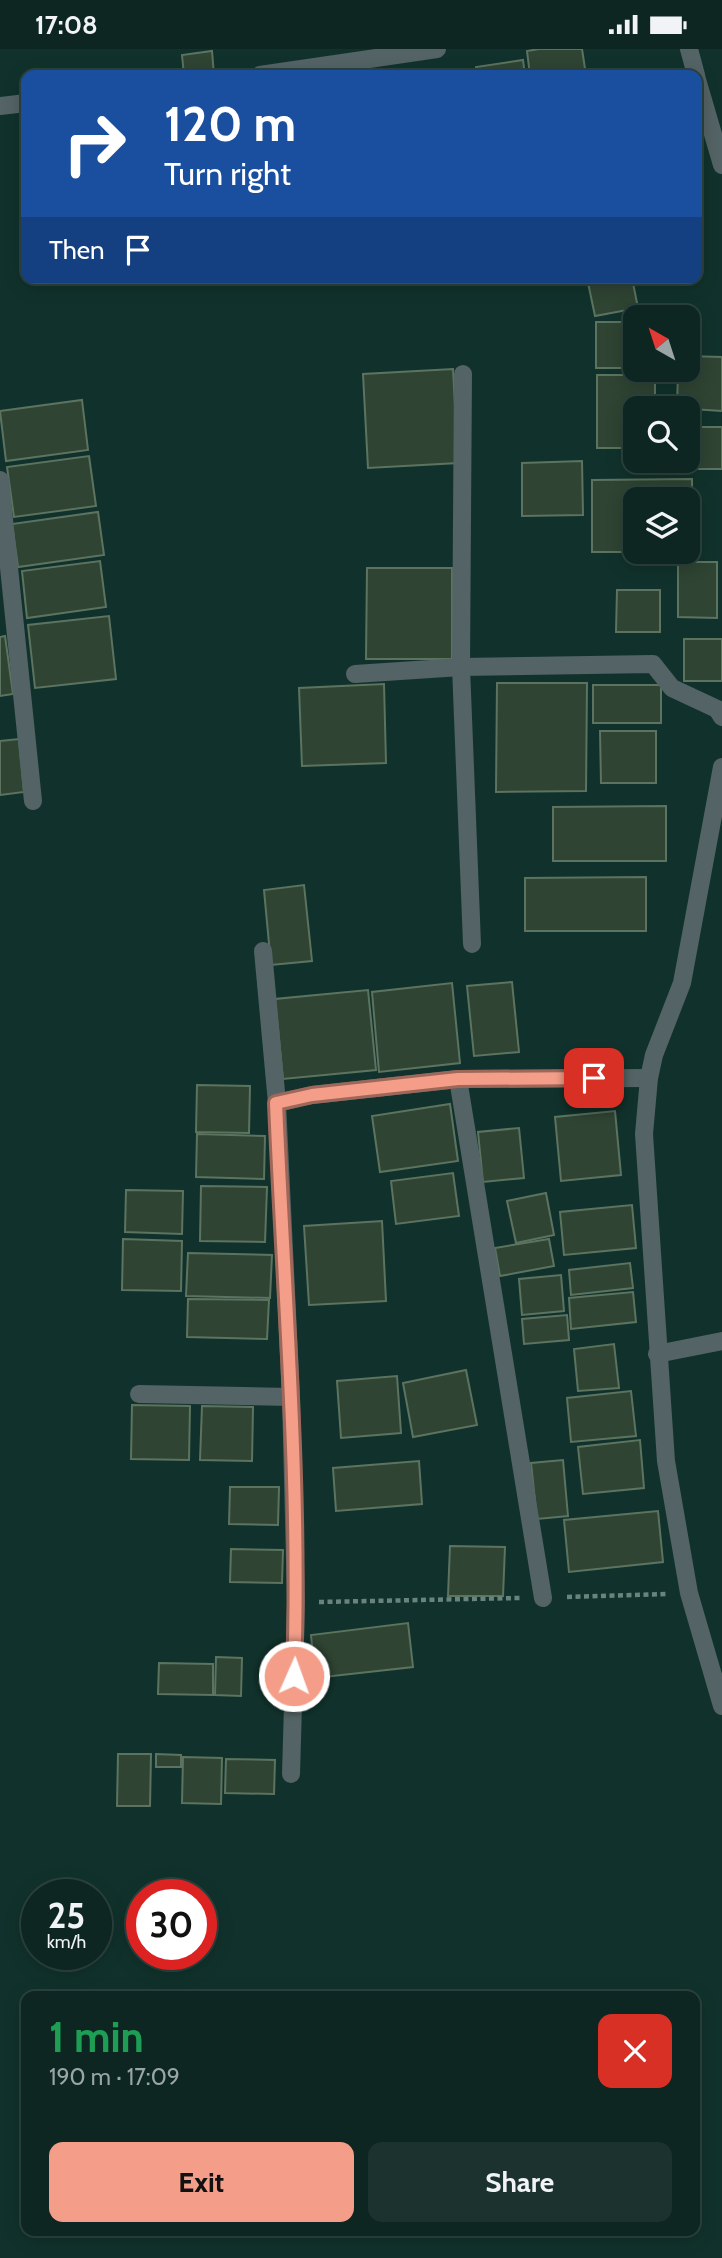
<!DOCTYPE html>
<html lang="en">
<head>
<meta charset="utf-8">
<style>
	:root { --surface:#0d2621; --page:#1b322e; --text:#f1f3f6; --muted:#9aa5a5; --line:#2d433f; --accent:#f49e89 }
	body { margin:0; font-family:Cabin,sans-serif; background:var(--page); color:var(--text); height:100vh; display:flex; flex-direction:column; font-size:26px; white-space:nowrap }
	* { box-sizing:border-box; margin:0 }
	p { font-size:23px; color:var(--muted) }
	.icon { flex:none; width:38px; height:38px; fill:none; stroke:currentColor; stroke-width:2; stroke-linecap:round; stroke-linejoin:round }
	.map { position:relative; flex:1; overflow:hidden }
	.details { position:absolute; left:21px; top:1942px; width:679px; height:245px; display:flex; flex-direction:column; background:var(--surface); border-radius:14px; box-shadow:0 4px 18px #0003,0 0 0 2px var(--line) }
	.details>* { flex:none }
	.banner { position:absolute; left:21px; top:21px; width:681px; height:214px; border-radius:14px; box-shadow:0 4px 18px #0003,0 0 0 2px var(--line); background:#1a4fa0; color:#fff; overflow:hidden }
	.needle { width:46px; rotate:321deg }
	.tools { position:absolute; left:623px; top:256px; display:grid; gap:14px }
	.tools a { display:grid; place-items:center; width:77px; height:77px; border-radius:14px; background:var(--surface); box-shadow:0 4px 18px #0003,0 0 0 2px var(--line); font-size:35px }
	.speed { position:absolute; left:21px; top:1830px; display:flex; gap:14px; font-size:35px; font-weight:700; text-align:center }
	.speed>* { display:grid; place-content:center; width:91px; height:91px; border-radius:50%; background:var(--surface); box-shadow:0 4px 18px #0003,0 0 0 2px var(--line); line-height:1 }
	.speed small { font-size:18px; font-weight:400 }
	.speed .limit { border:10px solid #d22; background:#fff; color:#111 }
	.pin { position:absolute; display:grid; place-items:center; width:60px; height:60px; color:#fff; margin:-30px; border-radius:14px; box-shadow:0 4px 10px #0006 }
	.me { position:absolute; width:77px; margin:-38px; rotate:2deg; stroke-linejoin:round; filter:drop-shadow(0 0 5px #0008) }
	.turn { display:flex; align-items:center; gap:24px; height:147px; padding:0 28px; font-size:32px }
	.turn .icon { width:91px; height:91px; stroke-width:2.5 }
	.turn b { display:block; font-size:49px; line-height:60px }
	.then { display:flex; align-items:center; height:66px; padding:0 28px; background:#0003; gap:14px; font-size:26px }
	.round { display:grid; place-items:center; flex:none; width:74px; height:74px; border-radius:14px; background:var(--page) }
	.headline { display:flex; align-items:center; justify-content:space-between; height:119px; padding:0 28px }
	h1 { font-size:42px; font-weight:700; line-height:52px; color:#1e9e55 }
	.primary-button { display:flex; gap:14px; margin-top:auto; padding:14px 28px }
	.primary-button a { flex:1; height:80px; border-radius:14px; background:var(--accent); color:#111; font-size:28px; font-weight:700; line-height:80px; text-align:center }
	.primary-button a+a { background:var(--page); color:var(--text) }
	.status { display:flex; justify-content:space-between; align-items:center; height:49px; padding:0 35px; background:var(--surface); direction:ltr }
	.status svg { height:19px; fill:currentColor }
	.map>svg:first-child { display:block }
	.building { fill:#2f4433; stroke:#5c7360; stroke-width:2; fill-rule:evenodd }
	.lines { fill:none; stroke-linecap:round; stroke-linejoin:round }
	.path { stroke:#69837d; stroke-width:4.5; stroke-dasharray:5 3.5; stroke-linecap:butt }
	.minor { stroke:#546365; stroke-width:18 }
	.tertiary { stroke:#546365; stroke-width:18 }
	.route-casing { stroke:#9f6759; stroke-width:18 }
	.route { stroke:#f49e89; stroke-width:12 }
</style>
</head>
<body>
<div class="status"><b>17:08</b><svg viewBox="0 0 49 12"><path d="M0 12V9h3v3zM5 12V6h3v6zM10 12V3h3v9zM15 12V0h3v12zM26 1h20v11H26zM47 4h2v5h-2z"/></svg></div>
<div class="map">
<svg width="722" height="2209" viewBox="0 0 722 2209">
	<rect width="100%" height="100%" fill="#11322c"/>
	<g class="building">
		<polygon points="539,0 582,0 586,26 530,26 527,2"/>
		<polygon points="212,2 214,26 184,26 182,6"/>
		<polygon points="523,11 525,26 477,26 476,18"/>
		<polygon points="587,229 632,229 638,259 595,267"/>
		<rect x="596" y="273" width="39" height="46"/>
		<polygon points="688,307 722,308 722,362 677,359 678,320 688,320"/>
		<polygon points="453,320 458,414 368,419 363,325"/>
		<polygon points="597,326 655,326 655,359 635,359 635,399 597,399"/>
		<polygon points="82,351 88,401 6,412 0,362"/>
		<polygon points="688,378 722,378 722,420 678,420 678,411 688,411"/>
		<polygon points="89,407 96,457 14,468 7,418"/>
		<polygon points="582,412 583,466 522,467 522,414"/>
		<path d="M692,430V503H592V431ZM635,450H688V502H635Z"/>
		<polygon points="98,463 104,506 18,518 12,475"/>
		<polygon points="100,512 106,558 27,569 22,522"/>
		<polygon points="678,513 717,513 717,569 678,568"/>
		<polygon points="367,519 452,519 452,610 366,610"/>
		<polygon points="617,541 660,541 660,583 616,583"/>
		<polygon points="109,567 116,630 35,639 28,576"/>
		<polygon points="5,587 13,645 0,647 0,588"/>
		<rect x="684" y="590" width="38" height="42"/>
		<polygon points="497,634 587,634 586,742 496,743"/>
		<polygon points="384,635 386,714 302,717 299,639"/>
		<rect x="593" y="636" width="68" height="38"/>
		<polygon points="600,682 656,682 656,734 601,734"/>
		<polygon points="19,690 24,743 0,746 0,692"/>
		<polygon points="666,757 666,812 553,812 553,758"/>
		<polygon points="646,828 646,882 525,882 525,829"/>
		<polygon points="304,836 312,912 271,916 264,841"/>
		<polygon points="512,933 519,1003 474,1007 467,937"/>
		<polygon points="452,934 460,1014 379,1023 372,943"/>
		<polygon points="368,941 376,1021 283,1030 275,950"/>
		<polygon points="197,1036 250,1037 249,1084 196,1083"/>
		<polygon points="450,1055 458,1112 380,1123 372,1067"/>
		<polygon points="615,1062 621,1126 561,1132 555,1068"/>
		<polygon points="519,1079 524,1129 483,1133 478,1083"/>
		<polygon points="197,1085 265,1087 264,1130 196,1128"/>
		<polygon points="453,1124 459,1167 396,1175 391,1132"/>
		<polygon points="201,1137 267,1138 265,1193 200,1192"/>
		<polygon points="126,1141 183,1142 182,1185 125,1183"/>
		<polygon points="546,1144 554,1186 516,1194 507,1152"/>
		<polygon points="632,1156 636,1199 564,1206 560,1163"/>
		<polygon points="382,1172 386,1252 309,1256 304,1177"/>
		<polygon points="123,1190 182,1192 181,1242 122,1241"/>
		<polygon points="549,1190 554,1217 500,1227 495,1199"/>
		<polygon points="188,1204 272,1206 270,1249 186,1247"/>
		<polygon points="630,1214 633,1239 571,1246 569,1221"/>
		<polygon points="561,1226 564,1262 522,1266 519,1230"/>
		<polygon points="633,1243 636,1273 571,1280 569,1249"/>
		<polygon points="188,1250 269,1251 267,1290 187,1288"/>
		<polygon points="567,1266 569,1291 524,1295 522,1270"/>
		<polygon points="614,1295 619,1339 578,1342 574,1300"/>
		<polygon points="466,1321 477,1376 413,1388 403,1334"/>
		<polygon points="397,1327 401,1384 341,1389 337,1332"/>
		<polygon points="631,1342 636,1387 571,1393 567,1349"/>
		<polygon points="132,1356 190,1357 189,1411 131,1410"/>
		<polygon points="202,1357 253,1358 252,1412 200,1411"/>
		<polygon points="640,1391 644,1439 583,1445 578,1398"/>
		<polygon points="563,1411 568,1467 537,1470 531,1414"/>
		<polygon points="419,1412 422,1455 336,1462 333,1419"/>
		<polygon points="230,1438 279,1438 278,1476 229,1475"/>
		<polygon points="658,1462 663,1513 569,1523 564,1471"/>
		<polygon points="450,1497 505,1498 503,1547 448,1547"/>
		<polygon points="231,1500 283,1501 282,1534 230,1533"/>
		<polygon points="408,1574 413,1618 315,1629 311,1586"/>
		<polygon points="216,1608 242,1609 241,1647 215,1646"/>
		<polygon points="159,1614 213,1615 213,1646 158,1645"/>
		<polygon points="118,1705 151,1705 150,1757 117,1757"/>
		<polygon points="156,1705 181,1706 181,1718 156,1718"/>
		<polygon points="183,1708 222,1709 221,1755 182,1754"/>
		<polygon points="226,1710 275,1711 274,1745 225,1744"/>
	</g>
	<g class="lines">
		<g class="path">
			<polyline points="567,1548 667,1545"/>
			<polyline points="319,1553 520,1549"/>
		</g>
		<g class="minor">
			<polyline points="260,26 437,0"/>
			<polyline points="0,57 26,54"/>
			<polyline points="463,325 461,618 472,895"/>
			<polyline points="0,431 33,752"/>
			<polyline points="355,625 461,618 653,615 672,639 717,660 722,668"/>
			<polyline points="263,902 277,1054 291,1348 296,1553 291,1725"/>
			<polyline points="458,1030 543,1549"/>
			<polyline points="277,1054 312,1046 458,1030 649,1029"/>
			<polyline points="657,1305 722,1292"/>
			<polyline points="139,1345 291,1348"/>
		</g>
		<g class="tertiary">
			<polyline points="689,0 696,26"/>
			<polyline points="696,27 722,116"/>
			<polyline points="722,718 682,934 654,1006 649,1029 644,1085 666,1412 689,1544 722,1657"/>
		</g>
	</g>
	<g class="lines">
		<defs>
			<path id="route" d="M294,1627C301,1436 284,1245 276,1054L312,1046L458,1030L594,1029"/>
		</defs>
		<use href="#route" class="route-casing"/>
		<use href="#route" class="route"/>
	</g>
</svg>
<div class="tools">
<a><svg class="needle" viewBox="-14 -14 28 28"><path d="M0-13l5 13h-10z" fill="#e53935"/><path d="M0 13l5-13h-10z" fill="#9aa5a5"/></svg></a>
<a><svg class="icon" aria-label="search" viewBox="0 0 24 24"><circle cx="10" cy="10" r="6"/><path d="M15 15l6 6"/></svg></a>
<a><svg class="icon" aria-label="layers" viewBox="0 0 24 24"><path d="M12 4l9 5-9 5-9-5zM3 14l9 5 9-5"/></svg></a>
</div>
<div class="speed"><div>25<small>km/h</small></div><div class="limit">30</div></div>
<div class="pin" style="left:594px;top:1029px;background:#d93025"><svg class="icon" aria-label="arrive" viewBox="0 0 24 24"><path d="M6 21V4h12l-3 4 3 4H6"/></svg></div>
<svg class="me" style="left:294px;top:1627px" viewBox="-20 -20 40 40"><circle r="17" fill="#f49e89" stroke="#fff" stroke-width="3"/><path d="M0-11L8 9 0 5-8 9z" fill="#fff"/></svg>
<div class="banner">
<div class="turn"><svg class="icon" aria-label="right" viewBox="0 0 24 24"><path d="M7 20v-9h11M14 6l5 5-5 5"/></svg><div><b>120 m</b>Turn right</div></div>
<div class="then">Then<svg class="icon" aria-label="arrive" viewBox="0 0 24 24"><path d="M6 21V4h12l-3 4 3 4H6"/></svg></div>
</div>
<section class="details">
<div class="headline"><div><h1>1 min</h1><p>190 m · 17:09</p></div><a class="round" style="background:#d93025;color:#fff"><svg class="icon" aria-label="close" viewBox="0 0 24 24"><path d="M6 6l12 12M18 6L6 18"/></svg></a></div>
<div class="primary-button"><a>Exit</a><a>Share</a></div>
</section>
</div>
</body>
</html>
